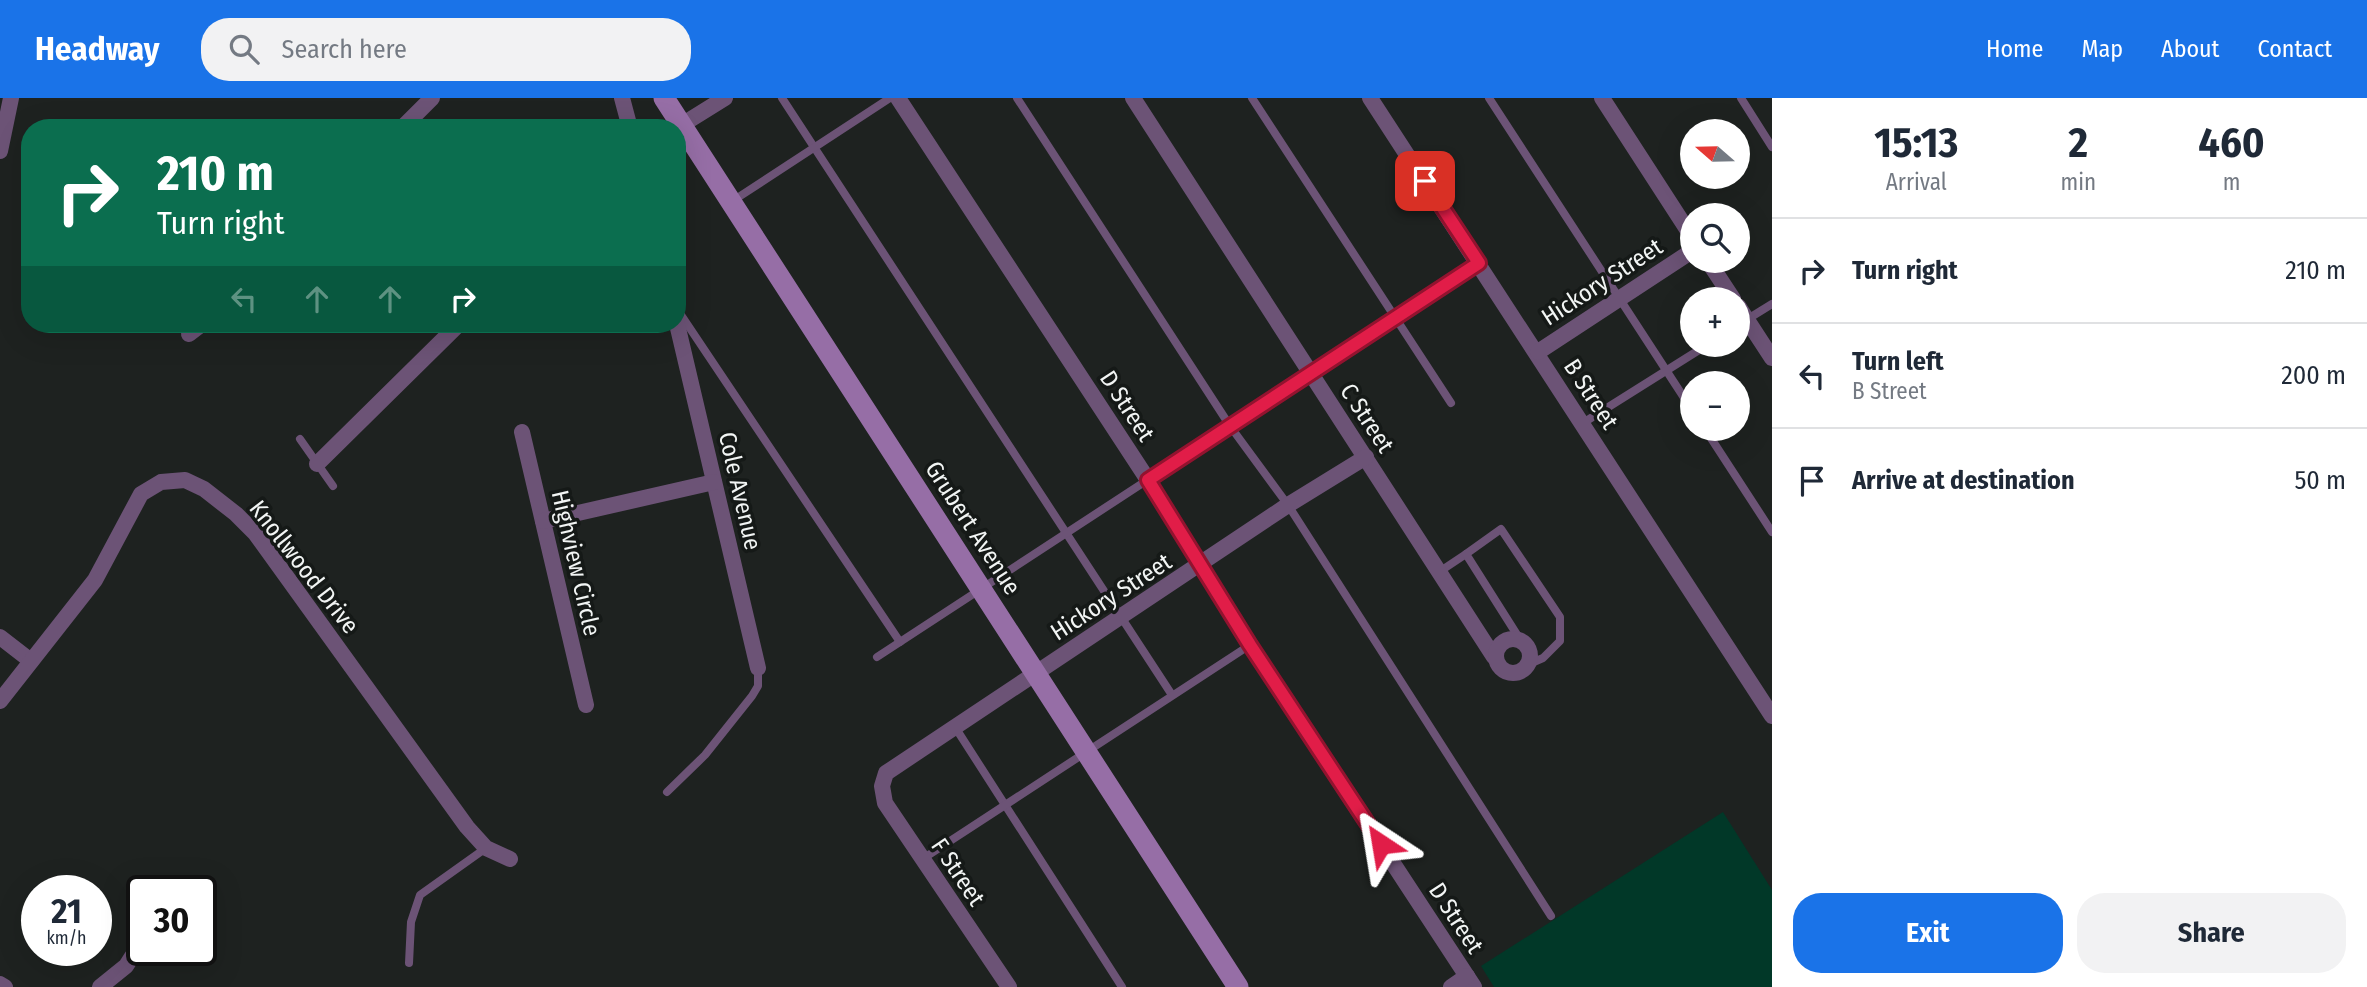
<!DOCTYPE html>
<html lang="en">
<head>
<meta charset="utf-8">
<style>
	:root { --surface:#fff; --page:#f2f2f3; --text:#1f2937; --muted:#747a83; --line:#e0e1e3; --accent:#1a73e8 }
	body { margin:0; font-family:"Fira Sans Condensed",sans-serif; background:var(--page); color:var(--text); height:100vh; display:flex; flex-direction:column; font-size:26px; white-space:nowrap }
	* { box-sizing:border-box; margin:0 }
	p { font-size:23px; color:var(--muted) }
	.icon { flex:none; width:38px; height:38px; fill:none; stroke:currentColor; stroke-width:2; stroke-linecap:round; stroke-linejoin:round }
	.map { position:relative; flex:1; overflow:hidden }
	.drawer { display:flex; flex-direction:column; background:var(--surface); width:595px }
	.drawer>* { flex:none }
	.top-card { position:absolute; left:21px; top:21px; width:665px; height:214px; border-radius:28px; box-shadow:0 7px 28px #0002; background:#0b6e4f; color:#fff; overflow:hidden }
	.needle { width:46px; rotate:290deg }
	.buttons { position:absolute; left:1680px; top:21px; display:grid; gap:14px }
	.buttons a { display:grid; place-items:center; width:70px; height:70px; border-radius:50%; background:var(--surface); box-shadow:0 7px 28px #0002; font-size:35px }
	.speed { position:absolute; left:21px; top:777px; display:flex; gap:14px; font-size:35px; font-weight:700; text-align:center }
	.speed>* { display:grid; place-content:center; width:91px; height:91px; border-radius:50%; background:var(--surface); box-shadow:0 7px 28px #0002; line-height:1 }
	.speed small { font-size:18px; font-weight:400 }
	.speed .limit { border:4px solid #111; border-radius:10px; background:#fff; color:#111 }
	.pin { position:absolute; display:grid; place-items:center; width:60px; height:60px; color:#fff; margin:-30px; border-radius:14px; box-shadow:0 4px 10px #0006 }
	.me { position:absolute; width:77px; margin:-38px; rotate:327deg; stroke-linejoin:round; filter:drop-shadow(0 0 5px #0008) }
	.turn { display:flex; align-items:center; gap:24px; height:147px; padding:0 21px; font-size:32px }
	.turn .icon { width:91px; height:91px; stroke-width:2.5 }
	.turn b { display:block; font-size:49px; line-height:60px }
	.lanes { display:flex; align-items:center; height:66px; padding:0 21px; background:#0003; justify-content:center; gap:35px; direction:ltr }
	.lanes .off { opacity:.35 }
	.eta { display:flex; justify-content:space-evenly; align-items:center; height:119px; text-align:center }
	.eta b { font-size:42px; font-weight:700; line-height:49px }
	.primary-button { display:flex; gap:14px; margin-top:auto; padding:14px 21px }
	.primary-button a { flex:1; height:80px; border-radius:28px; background:var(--accent); color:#fff; font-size:28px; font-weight:700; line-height:80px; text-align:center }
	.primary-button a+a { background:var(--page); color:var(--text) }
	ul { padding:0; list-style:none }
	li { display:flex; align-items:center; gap:21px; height:105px; padding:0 21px; border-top:2px solid var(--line) }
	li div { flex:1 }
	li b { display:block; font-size:26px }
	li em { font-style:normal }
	header { display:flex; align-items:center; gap:42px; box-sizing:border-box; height:98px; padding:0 35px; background:var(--accent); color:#fff }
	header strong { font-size:33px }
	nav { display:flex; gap:38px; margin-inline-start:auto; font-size:24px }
	.search { width:490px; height:63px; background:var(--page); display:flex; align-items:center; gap:18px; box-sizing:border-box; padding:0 24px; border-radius:28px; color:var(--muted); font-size:26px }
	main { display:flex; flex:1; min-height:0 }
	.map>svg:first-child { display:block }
	.green { fill:#013828 }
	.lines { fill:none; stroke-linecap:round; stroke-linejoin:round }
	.lane { stroke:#6c5376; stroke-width:8 }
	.street { stroke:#6c5376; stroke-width:16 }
	.secondary { stroke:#966ea6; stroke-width:21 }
	.route-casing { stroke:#92132f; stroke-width:18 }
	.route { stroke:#e11d48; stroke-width:12 }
	.labels { text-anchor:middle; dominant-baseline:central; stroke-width:7; stroke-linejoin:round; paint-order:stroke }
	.street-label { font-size:24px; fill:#f2f5f4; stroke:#151917 }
</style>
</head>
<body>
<header>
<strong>Headway</strong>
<div class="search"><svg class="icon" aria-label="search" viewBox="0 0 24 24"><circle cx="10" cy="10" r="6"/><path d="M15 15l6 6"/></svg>Search here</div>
<nav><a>Home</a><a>Map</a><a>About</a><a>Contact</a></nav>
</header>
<main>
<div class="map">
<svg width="1772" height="889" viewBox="0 0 1772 889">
	<rect width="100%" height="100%" fill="#1e2220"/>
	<polygon class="green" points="1723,714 1772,792 1772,889 1494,889 1481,868"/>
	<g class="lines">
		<g class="lane">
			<polyline points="782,0 1172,597"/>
			<polyline points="1017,0 1230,328 1288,407 1551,818"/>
			<polyline points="1252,0 1451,305"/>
			<polyline points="1489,0 1692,312"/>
			<polyline points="1741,0 1772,49"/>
			<polyline points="731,104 890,0"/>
			<polyline points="677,211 900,544"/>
			<polyline points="1738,227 1772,206"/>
			<polyline points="1583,325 1707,247"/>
			<polyline points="1705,331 1772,434"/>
			<polyline points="300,341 333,388"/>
			<polyline points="1439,474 1466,456"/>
			<polyline points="1521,543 1466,456 1501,431 1560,519 1560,543 1543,560 1527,567"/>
			<polyline points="877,559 1479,165"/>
			<polyline points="955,629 1122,889"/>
			<polyline points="667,694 705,657 752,598 758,588 758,570"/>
			<polyline points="921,762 1250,547"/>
			<polyline points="409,865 411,824 420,797 486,750"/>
		</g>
		<g class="street">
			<polyline points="622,0 630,30"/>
			<polyline points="898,0 1148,382 1250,547 1474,889"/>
			<polyline points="1133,0 1494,559"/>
			<polyline points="1370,0 1772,618"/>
			<polyline points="1602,0 1692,139"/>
			<polyline points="680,28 725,0"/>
			<polyline points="402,30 432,0"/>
			<polyline points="0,53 11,0"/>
			<polyline points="1708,163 1733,201"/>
			<polyline points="1738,208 1772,260"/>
			<polyline points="677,226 758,570"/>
			<polyline points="189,236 202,226"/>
			<polyline points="1538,254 1692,153"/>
			<polyline points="522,334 586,607"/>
			<polyline points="317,366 459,226"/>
			<polyline points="543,423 714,384"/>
			<polyline points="0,539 31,563"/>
			<circle cx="1513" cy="558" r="17"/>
			<polyline points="0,603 95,482 141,396 161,384 185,382 204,391 236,416 255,435 467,729 486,750 510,761"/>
			<polyline points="159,793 182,790"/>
			<polyline points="0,886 5,889"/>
			<polyline points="100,889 126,868 142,843"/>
			<polyline points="1009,889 885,705 882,688 886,675 1288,407 1366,359"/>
			<polyline points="1451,889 1467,878"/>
		</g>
		<polyline class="secondary" points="664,0 1238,889"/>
	</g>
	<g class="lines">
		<defs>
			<polyline id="route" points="1381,746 1250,547 1148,382 1479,165 1425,83"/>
		</defs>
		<use href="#route" class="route-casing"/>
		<use href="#route" class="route"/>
	</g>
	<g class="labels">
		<g class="street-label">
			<text transform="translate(1602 184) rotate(-33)">Hickory Street</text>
			<text transform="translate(1591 296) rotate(57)">B Street</text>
			<text transform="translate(1127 308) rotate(57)">D Street</text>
			<text transform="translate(1367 320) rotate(57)">C Street</text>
			<text transform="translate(740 393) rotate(77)">Cole Avenue</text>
			<text transform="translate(973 430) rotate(57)">Grubert Avenue</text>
			<text transform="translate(576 465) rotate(77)">Highview Circle</text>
			<text transform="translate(304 469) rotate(52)">Knollwood Drive</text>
			<text transform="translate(1111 499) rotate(-33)">Hickory Street</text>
			<text transform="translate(958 774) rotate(56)">F Street</text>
			<text transform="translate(1456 820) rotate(57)">D Street</text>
		</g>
	</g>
</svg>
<div class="buttons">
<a><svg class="needle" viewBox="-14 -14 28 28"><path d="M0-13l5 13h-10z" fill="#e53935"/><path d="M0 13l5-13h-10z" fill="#747a83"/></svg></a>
<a><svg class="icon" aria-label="search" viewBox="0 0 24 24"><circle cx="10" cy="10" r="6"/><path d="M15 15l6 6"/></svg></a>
<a>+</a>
<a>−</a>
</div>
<div class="speed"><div>21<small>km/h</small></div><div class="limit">30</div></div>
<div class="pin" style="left:1425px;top:83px;background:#d93025"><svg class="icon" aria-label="arrive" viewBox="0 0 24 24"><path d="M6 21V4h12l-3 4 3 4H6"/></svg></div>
<svg class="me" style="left:1381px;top:746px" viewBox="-20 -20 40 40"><path d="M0-17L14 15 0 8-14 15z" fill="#e11d48" stroke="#fff" stroke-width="4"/></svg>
<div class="top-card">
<div class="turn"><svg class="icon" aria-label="right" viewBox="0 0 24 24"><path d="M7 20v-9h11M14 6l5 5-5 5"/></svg><div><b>210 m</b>Turn right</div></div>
<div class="lanes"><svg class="icon off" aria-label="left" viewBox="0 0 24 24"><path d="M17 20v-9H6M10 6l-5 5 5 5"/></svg><svg class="icon off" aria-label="ahead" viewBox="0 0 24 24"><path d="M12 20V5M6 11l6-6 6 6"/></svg><svg class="icon off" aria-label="ahead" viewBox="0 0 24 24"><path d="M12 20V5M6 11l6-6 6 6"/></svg><svg class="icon" aria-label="right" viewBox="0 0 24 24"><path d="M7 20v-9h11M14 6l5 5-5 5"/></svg></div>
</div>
</div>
<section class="drawer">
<div class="eta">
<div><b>15:13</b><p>Arrival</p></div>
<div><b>2</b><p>min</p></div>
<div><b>460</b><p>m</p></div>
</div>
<ul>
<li><svg class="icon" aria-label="right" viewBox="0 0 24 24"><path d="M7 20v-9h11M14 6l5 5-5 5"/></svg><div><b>Turn right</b></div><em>210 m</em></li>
<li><svg class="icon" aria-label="left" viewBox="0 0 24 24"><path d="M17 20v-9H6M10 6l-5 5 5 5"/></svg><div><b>Turn left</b><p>B Street</p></div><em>200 m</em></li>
<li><svg class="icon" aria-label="arrive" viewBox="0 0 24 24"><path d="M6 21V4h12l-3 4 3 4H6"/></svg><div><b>Arrive at destination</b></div><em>50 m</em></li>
</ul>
<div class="primary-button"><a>Exit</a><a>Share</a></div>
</section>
</main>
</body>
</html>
